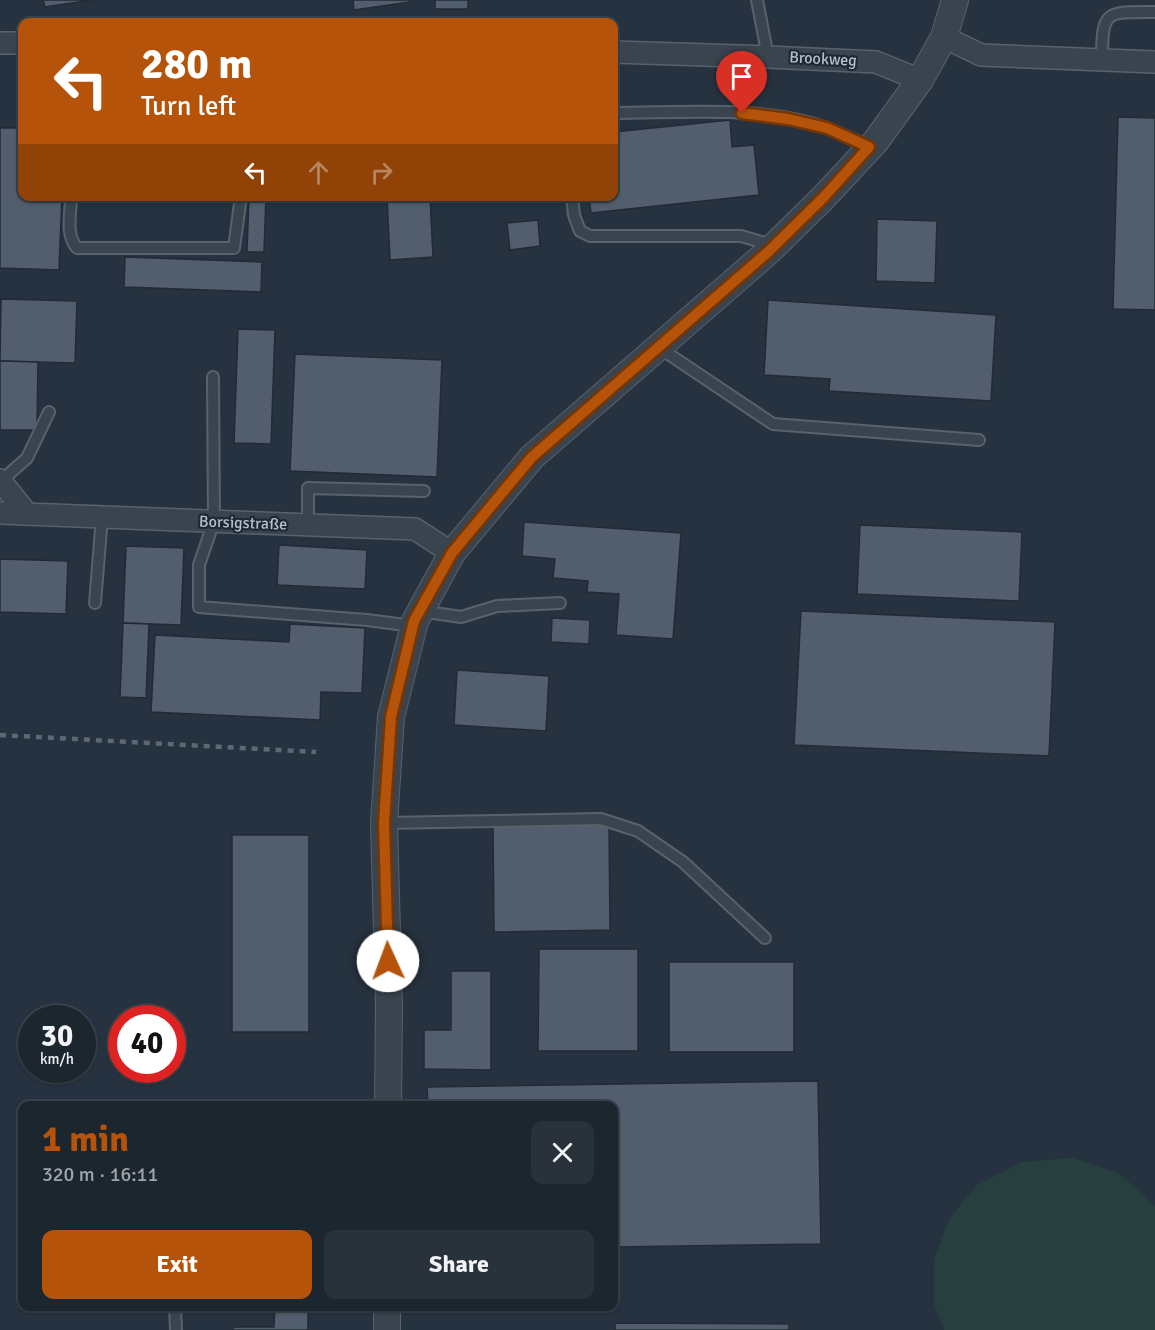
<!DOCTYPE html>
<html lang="en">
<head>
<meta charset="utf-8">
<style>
	:root { --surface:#1c262f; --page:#29323b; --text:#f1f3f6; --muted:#a0a5aa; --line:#3a434b; --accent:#b45309 }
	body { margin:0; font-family:Signika,sans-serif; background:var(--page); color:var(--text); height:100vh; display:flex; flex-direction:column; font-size:22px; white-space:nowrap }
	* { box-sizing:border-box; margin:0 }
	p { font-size:20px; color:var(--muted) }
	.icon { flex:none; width:33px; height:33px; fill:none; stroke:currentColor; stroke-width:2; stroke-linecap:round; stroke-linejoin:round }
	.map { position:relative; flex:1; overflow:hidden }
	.drawer { position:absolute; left:18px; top:1101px; width:600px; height:210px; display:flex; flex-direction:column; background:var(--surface); border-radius:12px; box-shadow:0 2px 4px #0004,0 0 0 2px var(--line) }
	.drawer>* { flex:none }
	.guide { position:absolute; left:18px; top:18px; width:600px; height:183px; border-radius:12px; box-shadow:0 2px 4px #0004,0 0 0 2px var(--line); background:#b45309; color:#fff; overflow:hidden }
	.speed { position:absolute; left:18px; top:1005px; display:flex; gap:12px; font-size:30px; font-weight:700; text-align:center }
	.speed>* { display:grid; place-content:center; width:78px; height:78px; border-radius:50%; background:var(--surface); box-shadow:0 2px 4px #0004,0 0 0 2px var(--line); line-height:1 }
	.speed small { font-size:15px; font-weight:400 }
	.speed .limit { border:9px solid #d22; background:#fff; color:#111 }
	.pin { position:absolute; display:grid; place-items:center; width:51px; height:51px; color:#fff; margin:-62px -26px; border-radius:50% 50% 50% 0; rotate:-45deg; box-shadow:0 0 6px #0007 }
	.pin .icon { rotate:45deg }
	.me { position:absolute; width:66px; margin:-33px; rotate:358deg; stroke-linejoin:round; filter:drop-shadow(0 0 4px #0008) }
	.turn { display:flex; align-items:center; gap:21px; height:126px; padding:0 24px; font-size:27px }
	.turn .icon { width:78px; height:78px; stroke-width:2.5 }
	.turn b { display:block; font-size:42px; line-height:51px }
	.lanes { display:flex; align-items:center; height:57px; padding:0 24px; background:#0003; justify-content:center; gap:30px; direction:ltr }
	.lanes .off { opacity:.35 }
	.round { display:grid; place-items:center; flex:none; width:63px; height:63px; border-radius:12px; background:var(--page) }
	.summary { display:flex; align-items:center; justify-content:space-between; height:102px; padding:0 24px }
	h1 { font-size:36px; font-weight:800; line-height:45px; color:var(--accent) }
	.button { display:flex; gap:12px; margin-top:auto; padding:12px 24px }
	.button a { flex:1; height:69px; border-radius:12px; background:var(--accent); color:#fff; font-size:24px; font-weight:800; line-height:69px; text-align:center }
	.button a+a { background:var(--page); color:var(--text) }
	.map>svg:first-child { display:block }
	.green { fill:#283f40 }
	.building { fill:#525d6d; stroke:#212b37; stroke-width:1.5 }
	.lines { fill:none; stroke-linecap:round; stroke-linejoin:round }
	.service-casing { stroke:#58626d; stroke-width:14 }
	.minor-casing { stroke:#58626d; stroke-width:24 }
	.tertiary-casing { stroke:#58626d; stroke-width:28 }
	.service { stroke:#3a444f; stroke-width:10 }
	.minor { stroke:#3a444f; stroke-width:21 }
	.tertiary { stroke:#3a444f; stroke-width:26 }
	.rail { stroke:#5d6876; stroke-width:4.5; stroke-dasharray:6 6; stroke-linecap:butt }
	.route-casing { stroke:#753606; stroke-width:15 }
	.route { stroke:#b45309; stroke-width:10 }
	.labels { text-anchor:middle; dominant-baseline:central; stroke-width:4.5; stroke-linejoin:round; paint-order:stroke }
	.street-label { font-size:16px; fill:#b7bfca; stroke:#1f2935 }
</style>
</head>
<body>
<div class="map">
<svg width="1155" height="1330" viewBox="0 0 1155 1330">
	<rect width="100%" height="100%" fill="#26323f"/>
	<polygon class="green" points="1072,1158 1120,1174 1155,1206 1155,1330 944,1330 934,1304 934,1260 949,1219 977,1185 1022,1162"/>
	<g class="building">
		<polygon points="43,0 92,0 45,7"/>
		<polygon points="353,0 409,0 410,2 354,10"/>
		<rect x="435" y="0" width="33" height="9"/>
		<polygon points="1118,117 1155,118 1155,310 1113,309"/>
		<polygon points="730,120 732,147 754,145 759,195 591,213 589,196 614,196 614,132"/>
		<polygon points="0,128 22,128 22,196 62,196 59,270 0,268"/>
		<polygon points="84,196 134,196 134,202 84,201"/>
		<polygon points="249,196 266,196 264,252 247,252"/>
		<polygon points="387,196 430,196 433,257 390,260"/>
		<polygon points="877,219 937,221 935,283 876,281"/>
		<polygon points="538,220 540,246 510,250 507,223"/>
		<polygon points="125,257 262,262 261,292 124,287"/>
		<polygon points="1,299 77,301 75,363 0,361"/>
		<polygon points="768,300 996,315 991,401 829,391 830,379 764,375"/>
		<polygon points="238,329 275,330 271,444 234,443"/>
		<polygon points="295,354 442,360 437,477 290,471"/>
		<polygon points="0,361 38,362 37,430 0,430"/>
		<polygon points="524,522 681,533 673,639 616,635 619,594 587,592 588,581 553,578 555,559 522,556"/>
		<polygon points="860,525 1022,532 1019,601 857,594"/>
		<polygon points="279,545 367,550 365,589 277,585"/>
		<polygon points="126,546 184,548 181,625 123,623"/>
		<polygon points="0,559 68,561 66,614 0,612"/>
		<polygon points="801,611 1055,622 1049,756 794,745"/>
		<polygon points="552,618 590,620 589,644 551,642"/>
		<polygon points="123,623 149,624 146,698 120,697"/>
		<polygon points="290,624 365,628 362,693 321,692 320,720 151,712 155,635 289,642"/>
		<polygon points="457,670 549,676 546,731 454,725"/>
		<polygon points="609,824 610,930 494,932 493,825"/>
		<rect x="232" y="835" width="77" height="197"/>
		<polygon points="539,949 638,949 638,1051 538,1051"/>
		<rect x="669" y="962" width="125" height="90"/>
		<polygon points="451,971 491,971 491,1070 424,1069 424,1030 451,1030"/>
		<polygon points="818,1081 821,1244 614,1247 614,1106 428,1106 427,1087"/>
		<polygon points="275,1306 308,1306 308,1330 233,1330 233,1327 274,1327"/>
		<polygon points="615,1323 789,1324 789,1330 615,1330"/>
	</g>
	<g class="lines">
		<defs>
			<g id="service">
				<polyline points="757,0 768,57"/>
				<path d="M1102,60C1102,9 1106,12 1155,12"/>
				<path d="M614,113C682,113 762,105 827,128C841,133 855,141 869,147"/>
				<path d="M71,196C71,214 65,234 77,248H234L241,196"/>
				<polyline points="572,196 574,215 580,231 590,236 741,236 772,245"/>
				<polyline points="658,347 773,424 979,440"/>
				<polyline points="213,377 214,521 199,565 199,607 367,620 413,626"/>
				<polyline points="1,481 27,458 49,412"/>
				<polyline points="308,525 308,488 424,491"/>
				<polyline points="95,603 102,517"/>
				<polyline points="420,611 461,617 497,606 560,603"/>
				<polyline points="384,823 601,819 638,831 683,862 765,938"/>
				<polyline points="175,1306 176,1330"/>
			</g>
			<g id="minor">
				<polyline points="944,37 981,55 1155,62"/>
				<polyline points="0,43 22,43"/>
				<polyline points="614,52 768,57 876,62 920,80"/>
				<polyline points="0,480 27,514"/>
				<polyline points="0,513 415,529 452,553"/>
			</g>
			<g id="tertiary">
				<polyline points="388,1106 389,1006 384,823 391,717 415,621 452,553 532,457 768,252 823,198 876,141 920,80 944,37 955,0"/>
				<polyline points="387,1330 387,1306"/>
			</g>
		</defs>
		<use href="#service" class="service-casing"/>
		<use href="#minor" class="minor-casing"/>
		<use href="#tertiary" class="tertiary-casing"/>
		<use href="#service" class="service"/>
		<use href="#minor" class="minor"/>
		<use href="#tertiary" class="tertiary"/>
		<polyline class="rail" points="0,735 316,752"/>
	</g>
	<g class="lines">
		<defs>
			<polyline id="route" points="388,961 384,823 391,717 414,621 452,553 532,457 768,252 823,198 869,147 827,128 788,119 742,113"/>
		</defs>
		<use href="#route" class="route-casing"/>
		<use href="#route" class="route"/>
	</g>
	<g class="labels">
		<g class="street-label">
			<text transform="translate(823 59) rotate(3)">Brookweg</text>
			<text transform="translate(243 523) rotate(2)">Borsigstraße</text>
		</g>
	</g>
</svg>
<div class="speed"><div>30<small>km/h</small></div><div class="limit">40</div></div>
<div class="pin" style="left:742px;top:113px;background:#d93025"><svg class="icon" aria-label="arrive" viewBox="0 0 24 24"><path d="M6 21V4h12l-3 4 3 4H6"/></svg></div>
<svg class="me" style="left:388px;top:961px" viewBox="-20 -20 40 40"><circle r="19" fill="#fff"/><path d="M0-13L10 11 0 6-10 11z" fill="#b45309"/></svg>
<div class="guide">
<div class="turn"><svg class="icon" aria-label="left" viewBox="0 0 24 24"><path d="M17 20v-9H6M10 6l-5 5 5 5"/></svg><div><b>280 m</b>Turn left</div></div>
<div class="lanes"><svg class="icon" aria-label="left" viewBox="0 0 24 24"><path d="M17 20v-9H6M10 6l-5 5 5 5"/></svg><svg class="icon off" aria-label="ahead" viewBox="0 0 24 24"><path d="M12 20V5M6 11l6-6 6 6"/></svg><svg class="icon off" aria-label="right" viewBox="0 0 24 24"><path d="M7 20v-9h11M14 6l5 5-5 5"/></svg></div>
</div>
<section class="drawer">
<div class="summary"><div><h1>1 min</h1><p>320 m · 16:11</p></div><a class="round"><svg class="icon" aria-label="close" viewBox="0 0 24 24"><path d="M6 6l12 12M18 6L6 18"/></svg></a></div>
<div class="button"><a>Exit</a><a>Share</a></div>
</section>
</div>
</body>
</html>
